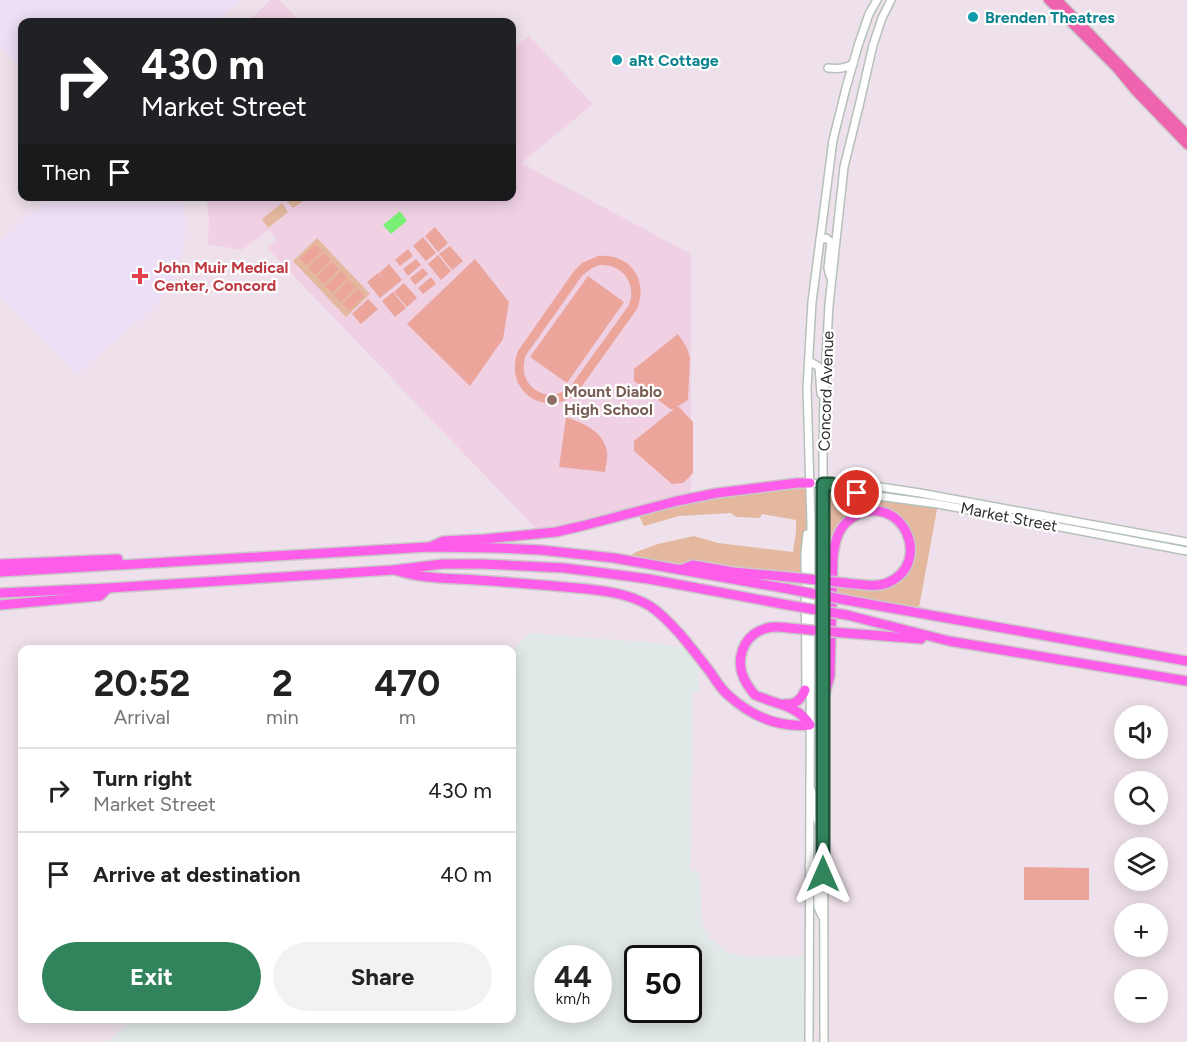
<!DOCTYPE html>
<html lang="en">
<head>
<meta charset="utf-8">
<style>
	:root { --surface:#fff; --page:#f2f2f2; --text:#222; --muted:#767676; --line:#e0e0e0; --accent:#31835b }
	body { margin:0; font-family:Figtree,sans-serif; background:var(--page); color:var(--text); height:100vh; display:flex; flex-direction:column; font-size:22px; white-space:nowrap }
	* { box-sizing:border-box; margin:0 }
	p { font-size:20px; color:var(--muted) }
	.icon { flex:none; width:33px; height:33px; fill:none; stroke:currentColor; stroke-width:2; stroke-linecap:round; stroke-linejoin:round }
	.map { position:relative; flex:1; overflow:hidden }
	.sheet { position:absolute; left:18px; top:645px; width:498px; height:378px; display:flex; flex-direction:column; background:var(--surface); border-radius:12px; box-shadow:0 3px 15px #0003 }
	.sheet>* { flex:none }
	.guide { position:absolute; left:18px; top:18px; width:498px; height:183px; border-radius:12px; box-shadow:0 3px 15px #0003; background:#202124; color:#fff; overflow:hidden }
	.fabs { position:absolute; left:1114px; top:705px; display:grid; gap:12px }
	.fabs a { display:grid; place-items:center; width:54px; height:54px; border-radius:50%; background:var(--surface); box-shadow:0 3px 15px #0003; font-size:30px }
	.speed { position:absolute; left:534px; top:945px; display:flex; gap:12px; font-size:30px; font-weight:700; text-align:center }
	.speed>* { display:grid; place-content:center; width:78px; height:78px; border-radius:50%; background:var(--surface); box-shadow:0 3px 15px #0003; line-height:1 }
	.speed small { font-size:15px; font-weight:400 }
	.speed .limit { border:3px solid #111; border-radius:9px; background:#fff; color:#111 }
	.pin { position:absolute; display:grid; place-items:center; width:51px; height:51px; color:#fff; margin:-26px; border:3px solid #fff; border-radius:50%; box-shadow:0 2px 6px #0007 }
	.me { position:absolute; width:66px; margin:-33px; rotate:0deg; stroke-linejoin:round; filter:drop-shadow(0 0 4px #0008) }
	.turn { display:flex; align-items:center; gap:21px; height:126px; padding:0 24px; font-size:27px }
	.turn .icon { width:78px; height:78px; stroke-width:2.5 }
	.turn b { display:block; font-size:42px; line-height:51px }
	.then { display:flex; align-items:center; height:57px; padding:0 24px; background:#0003; gap:12px; font-size:22px }
	.eta { display:flex; justify-content:space-evenly; align-items:center; height:102px; text-align:center }
	.eta b { font-size:36px; font-weight:700; line-height:42px }
	.action { display:flex; gap:12px; margin-top:auto; padding:12px 24px }
	.action a { flex:1; height:69px; border-radius:36px; background:var(--accent); color:#fff; font-size:24px; font-weight:700; line-height:69px; text-align:center }
	.action a+a { background:var(--page); color:var(--text) }
	ul { padding:0; list-style:none }
	li { display:flex; align-items:center; gap:18px; height:84px; padding:0 24px; border-top:2px solid var(--line) }
	li div { flex:1 }
	li b { display:block; font-size:22px }
	li em { font-style:normal }
	.map>svg:first-child { display:block }
	.industrial { fill:#e1e8e8; fill-rule:evenodd }
	.education { fill:#f0d1e4 }
	.medical { fill:#eddff5 }
	.green { fill:#e4b89f; fill-rule:evenodd }
	.pitch { fill:#eba59b; fill-rule:evenodd }
	.water { fill:#7aef76 }
	.lines { fill:none; stroke-linecap:round; stroke-linejoin:round }
	.secondary-casing { stroke:#b4c1bb; stroke-width:10 }
	.primary-casing { stroke:#c9c9c9; stroke-width:11 }
	.highway-casing { stroke:#c9c9c9; stroke-width:12 }
	.secondary { stroke:#fff; stroke-width:7 }
	.primary { stroke:#f064af; stroke-width:8 }
	.highway { stroke:#fd5de8; stroke-width:9 }
	.highway-bridge-casing { stroke:#c9c9c9; stroke-width:12; stroke-linecap:butt }
	.highway-bridge { stroke:#fd5de8; stroke-width:9 }
	.route-casing { stroke:#20553b; stroke-width:15 }
	.route { stroke:#31835b; stroke-width:10 }
	.culture-dot { fill:#0f9aa8; stroke:#fff; stroke-width:2 }
	.health-dot { fill:#e0444e; stroke:#fff; stroke-width:2 }
	.education-dot { fill:#8d6e63; stroke:#fff; stroke-width:2 }
	.labels { text-anchor:middle; dominant-baseline:central; stroke-width:4.5; stroke-linejoin:round; paint-order:stroke }
	.culture-label { font-size:16px; font-weight:bold; fill:#0d838f; stroke:#fff; text-anchor:start }
	.health-label { font-size:16px; font-weight:bold; fill:#be3a42; stroke:#fff; text-anchor:start }
	.education-label { font-size:16px; font-weight:bold; fill:#785e54; stroke:#fff; text-anchor:start }
	.street-label { font-size:16px; fill:#2e2e2e; stroke:#fff }
</style>
</head>
<body>
<div class="map">
<svg width="1187" height="1042" viewBox="0 0 1187 1042">
	<rect width="100%" height="100%" fill="#efe1eb"/>
	<path class="industrial" d="M529,633L654,643L693,649L698,656L699,690L693,695L691,855L690,870L698,871L700,876L702,923L711,940L727,952L749,957L809,956V1042H108L132,1019L512,1018V651ZM548,958H598V1010H548ZM638,958H688V1010H638Z"/>
	<g class="education">
		<polygon points="270,0 279,0 301,22 248,22"/>
		<polygon points="529,36 593,104 521,163 691,254 691,499 540,533 267,248 277,240 269,230 241,250 208,244 209,218 206,197 512,196 512,50"/>
	</g>
	<g class="medical">
		<polygon points="0,0 240,0 216,22 22,22 22,71 0,46"/>
		<polygon points="50,196 182,196 184,203 186,223 184,246 179,267 171,285 153,308 77,374 0,297 0,242"/>
	</g>
	<g class="green">
		<polygon points="290,197 309,196 309,197 293,208 286,200"/>
		<polygon points="282,203 288,212 268,228 262,219"/>
		<polygon points="317,238 370,294 346,317 293,261"/>
		<polygon points="810,483 811,523 804,578 681,570 624,560 636,552 658,544 694,536 718,543 793,552 796,532 796,520 762,514 760,518 736,517 731,513 679,516 644,526 637,512 677,501"/>
		<path d="M823,489L938,504L918,613L832,597V582L823,580ZM873,511L898,520L910,556L896,578L874,585L833,581L838,532L860,514Z"/>
	</g>
	<g class="pitch">
		<polygon points="435,227 448,243 438,252 425,236"/>
		<polygon points="423,237 436,253 426,261 413,246"/>
		<polygon points="315,244 322,251 307,266 300,259"/>
		<polygon points="450,246 463,261 452,270 439,254"/>
		<polygon points="408,249 413,256 400,266 395,260"/>
		<polygon points="324,253 331,260 315,275 308,268"/>
		<polygon points="438,255 451,271 441,280 428,264"/>
		<path d="M598,256C630,253 649,280 637,309L577,393C544,420 503,390 518,351L574,271L582,263ZM600,265C623,264 637,284 629,305L570,387C546,407 515,384 526,355L582,276L592,268Z"/>
		<polygon points="416,259 421,265 408,276 403,269"/>
		<polygon points="475,259 509,302 503,339 470,386 407,324"/>
		<polygon points="332,262 339,269 324,284 317,277"/>
		<polygon points="389,264 402,280 380,298 367,282 378,273 383,278 379,273"/>
		<polygon points="423,268 428,274 415,285 410,278"/>
		<polygon points="341,271 348,278 332,293 325,286"/>
		<polygon points="588,276 624,302 567,383 530,357"/>
		<polygon points="431,277 436,284 423,294 418,288"/>
		<polygon points="349,280 356,287 341,302 334,295"/>
		<polygon points="404,283 417,298 407,307 394,292"/>
		<polygon points="358,289 365,296 349,311 342,304"/>
		<polygon points="393,292 406,308 395,317 382,301"/>
		<polygon points="368,299 378,309 361,324 352,314"/>
		<polygon points="678,334 687,348 690,358 688,400 677,407 679,407 693,422 693,473 683,483 672,484 634,451 634,441 674,409 670,409 634,381 634,369"/>
		<path d="M566,417C583,423 603,431 607,451C608,457 606,465 605,472L559,467Z"/>
		<polygon points="1024,867 1089,868 1089,900 1024,900"/>
	</g>
	<polygon class="water" points="400,211 407,221 391,234 383,225"/>
	<g class="lines">
		<defs>
			<g id="secondary">
				<path d="M828,68C837,69 845,69 853,64"/>
				<polyline points="820,240 826,238 831,242 828,268 830,276"/>
				<polyline points="809,361 819,367 821,394 824,395"/>
				<polyline points="810,483 832,484 841,481 920,493 1187,542"/>
				<polyline points="832,484 840,491 938,504 1187,551"/>
				<polyline points="806,693 805,553 807,534"/>
				<polyline points="810,789 816,798 816,816 819,825 823,826"/>
				<polyline points="809,866 816,872 817,875 818,907 822,916"/>
				<polyline points="809,1042 811,523 807,388 812,302 833,140 846,88 858,46 869,14 877,0"/>
				<polyline points="824,1042 823,454 824,395 829,305 844,167 860,102 873,45 882,18 891,0"/>
			</g>
			<g id="primary">
				<polyline points="1048,0 1116,68 1135,91 1187,145"/>
				<polyline points="1058,0 1187,134"/>
			</g>
			<g id="highway">
				<polyline points="432,546 443,541 484,539 556,532 582,526 677,501 717,493 797,483 810,483"/>
				<polyline points="0,564 118,559"/>
				<polyline points="683,569 693,565 733,572 789,577"/>
				<path d="M395,570C421,579 449,578 476,580C510,582 543,585 576,588C601,590 628,593 650,606C662,614 671,624 680,634C691,647 701,660 711,673C716,681 721,689 728,695C751,716 779,728 810,725C800,709 785,706 768,700C764,698 759,697 755,695C752,692 749,687 747,684C736,667 739,646 754,634C766,626 776,626 789,628"/>
				<polyline points="0,572 428,547 497,548 541,550 614,558 789,589"/>
				<polyline points="0,593 108,588 393,570 443,564 482,564 564,568 604,573 649,579 788,605"/>
				<polyline points="846,600 1187,661"/>
				<polyline points="0,605 100,596 108,588"/>
				<polyline points="847,615 949,641 1187,681"/>
				<polyline points="845,633 921,639"/>
				<path d="M824,697L830,676L833,557C835,539 839,524 857,515C903,493 934,564 887,583C875,588 859,584 846,583"/>
				<path d="M784,704C795,705 801,700 805,690"/>
			</g>
		</defs>
		<use href="#secondary" class="secondary-casing"/>
		<use href="#primary" class="primary-casing"/>
		<use href="#highway" class="highway-casing"/>
		<use href="#secondary" class="secondary"/>
		<use href="#primary" class="primary"/>
		<use href="#highway" class="highway"/>
		<defs>
			<g id="highway-bridge">
				<polyline points="789,577 846,583"/>
				<polyline points="789,589 846,600"/>
				<polyline points="788,605 847,615"/>
				<polyline points="789,628 845,633"/>
			</g>
		</defs>
		<use href="#highway-bridge" class="highway-bridge-casing"/>
		<use href="#highway-bridge" class="highway-bridge"/>
	</g>
	<g class="lines">
		<defs>
			<polyline id="route" points="823,874 823,484 832,484 840,491 857,493"/>
		</defs>
		<use href="#route" class="route-casing"/>
		<use href="#route" class="route"/>
	</g>
	<g class="culture-dot">
		<circle cx="973" cy="17" r="6"/>
		<circle cx="617" cy="60" r="6"/>
	</g>
	<path class="health-dot" d="M137 267h6v6h6v6h-6v6h-6v-6h-6v-6h6z"/>
	<circle class="education-dot" cx="552" cy="400" r="6"/>
	<g class="labels">
		<g class="culture-label">
			<text x="985" y="17">Brenden Theatres</text>
			<text x="629" y="60">aRt Cottage</text>
		</g>
		<g class="health-label">
			<text x="154" y="267">John Muir Medical<tspan x="154" dy="18">Center, Concord</tspan></text>
		</g>
		<g class="education-label">
			<text x="564" y="391">Mount Diablo<tspan x="564" dy="18">High School</tspan></text>
		</g>
		<g class="street-label">
			<text transform="translate(826 391) rotate(-88)">Concord Avenue</text>
			<text transform="translate(1009 517) rotate(11)">Market Street</text>
		</g>
	</g>
</svg>
<div class="fabs">
<a><svg class="icon" aria-label="sound" viewBox="0 0 24 24"><path d="M4 9h4l5-4v14l-5-4H4zM17 9q2 3 0 6"/></svg></a>
<a><svg class="icon" aria-label="search" viewBox="0 0 24 24"><circle cx="10" cy="10" r="6"/><path d="M15 15l6 6"/></svg></a>
<a><svg class="icon" aria-label="layers" viewBox="0 0 24 24"><path d="M12 4l9 5-9 5-9-5zM3 14l9 5 9-5"/></svg></a>
<a>+</a>
<a>−</a>
</div>
<div class="speed"><div>44<small>km/h</small></div><div class="limit">50</div></div>
<div class="pin" style="left:857px;top:493px;background:#d93025"><svg class="icon" aria-label="arrive" viewBox="0 0 24 24"><path d="M6 21V4h12l-3 4 3 4H6"/></svg></div>
<svg class="me" style="left:823px;top:874px" viewBox="-20 -20 40 40"><path d="M0-17L14 15 0 8-14 15z" fill="#31835b" stroke="#fff" stroke-width="4"/></svg>
<div class="guide">
<div class="turn"><svg class="icon" aria-label="right" viewBox="0 0 24 24"><path d="M7 20v-9h11M14 6l5 5-5 5"/></svg><div><b>430 m</b>Market Street</div></div>
<div class="then">Then<svg class="icon" aria-label="arrive" viewBox="0 0 24 24"><path d="M6 21V4h12l-3 4 3 4H6"/></svg></div>
</div>
<section class="sheet">
<div class="eta">
<div><b>20:52</b><p>Arrival</p></div>
<div><b>2</b><p>min</p></div>
<div><b>470</b><p>m</p></div>
</div>
<ul>
<li><svg class="icon" aria-label="right" viewBox="0 0 24 24"><path d="M7 20v-9h11M14 6l5 5-5 5"/></svg><div><b>Turn right</b><p>Market Street</p></div><em>430 m</em></li>
<li><svg class="icon" aria-label="arrive" viewBox="0 0 24 24"><path d="M6 21V4h12l-3 4 3 4H6"/></svg><div><b>Arrive at destination</b></div><em>40 m</em></li>
</ul>
<div class="action"><a>Exit</a><a>Share</a></div>
</section>
</div>
</body>
</html>
